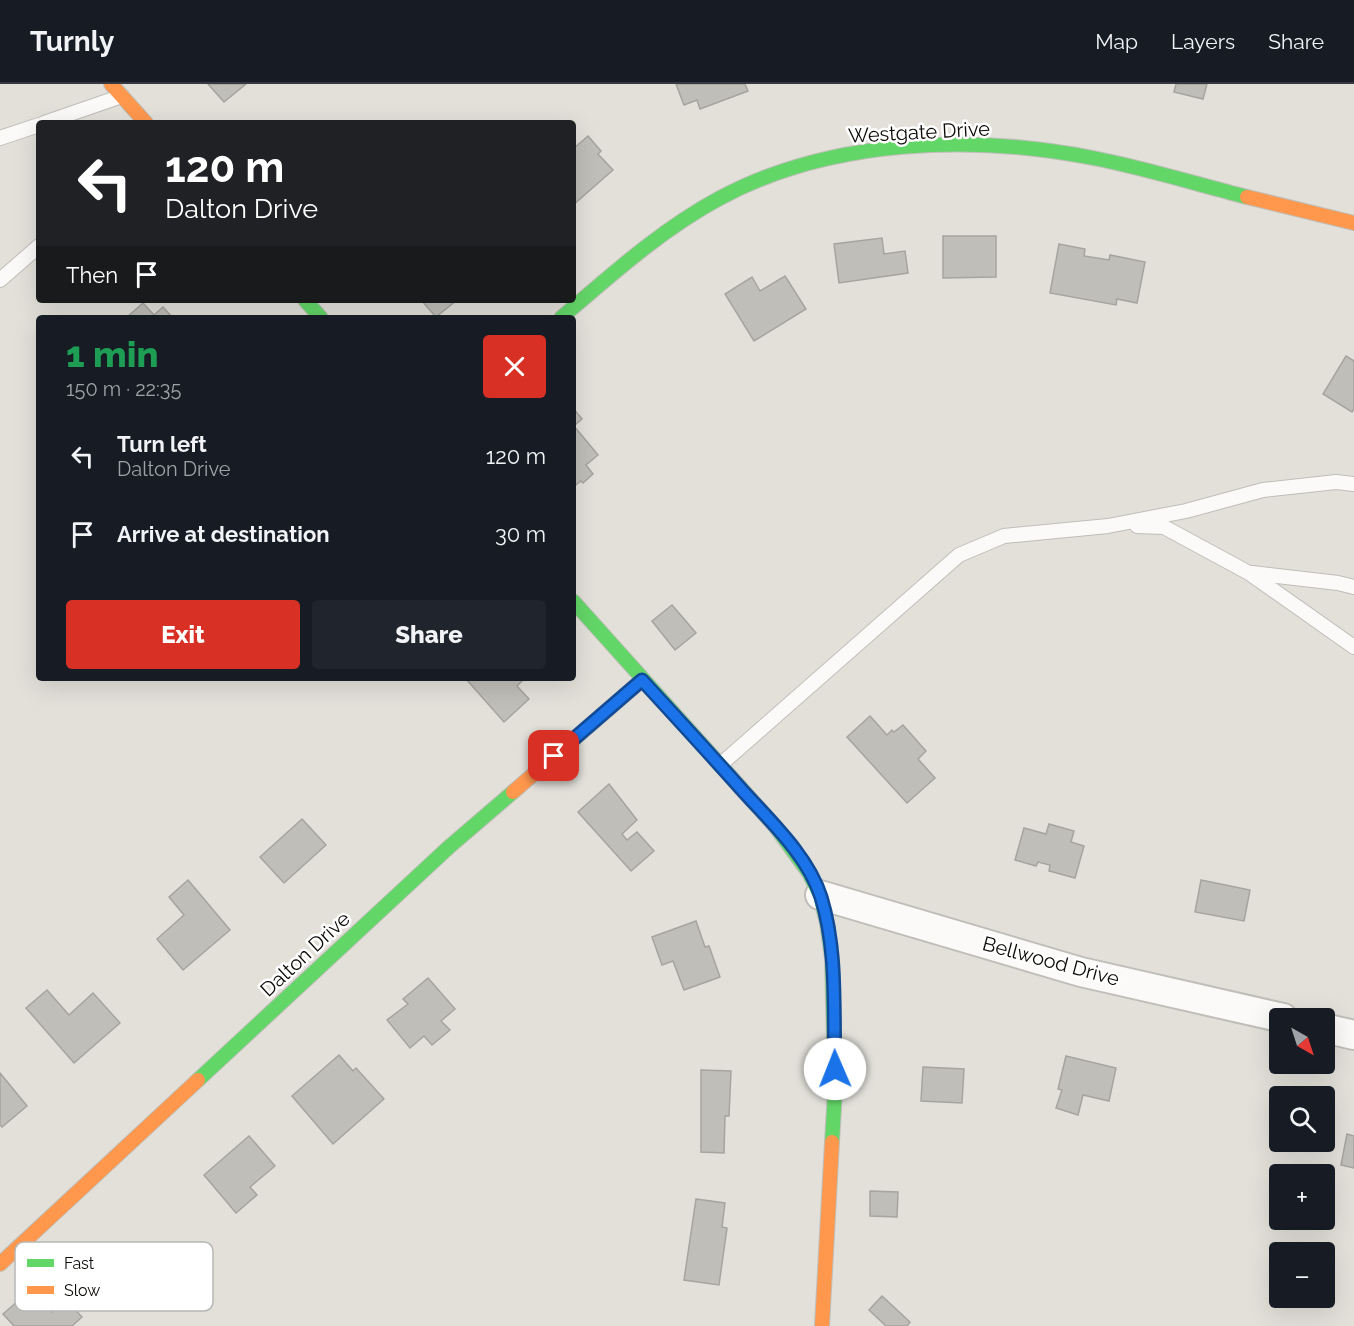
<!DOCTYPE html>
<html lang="en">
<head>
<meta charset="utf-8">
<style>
	:root { --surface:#171b24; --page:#20242c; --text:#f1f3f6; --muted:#9ea1a6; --line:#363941; --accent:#d93025 }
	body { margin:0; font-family:Raleway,sans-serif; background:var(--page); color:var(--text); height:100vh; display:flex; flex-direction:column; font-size:22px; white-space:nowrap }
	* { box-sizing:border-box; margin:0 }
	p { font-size:20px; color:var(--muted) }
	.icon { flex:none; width:33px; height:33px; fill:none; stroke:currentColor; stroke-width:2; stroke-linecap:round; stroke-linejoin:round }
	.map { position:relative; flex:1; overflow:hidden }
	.panel { position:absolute; left:36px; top:231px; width:540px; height:366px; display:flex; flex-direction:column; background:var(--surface); border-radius:6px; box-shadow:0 6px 24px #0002 }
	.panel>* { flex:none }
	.banner { position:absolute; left:36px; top:36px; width:540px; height:183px; border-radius:6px; box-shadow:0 6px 24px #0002; background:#202124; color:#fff; overflow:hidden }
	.needle { width:39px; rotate:141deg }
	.fabs { position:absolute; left:1269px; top:924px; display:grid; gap:12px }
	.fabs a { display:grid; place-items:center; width:66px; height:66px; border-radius:6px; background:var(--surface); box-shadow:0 6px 24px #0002; font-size:30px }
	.pin { position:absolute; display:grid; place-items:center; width:51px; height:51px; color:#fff; margin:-26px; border-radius:12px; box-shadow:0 3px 9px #0006 }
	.me { position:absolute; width:66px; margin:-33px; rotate:359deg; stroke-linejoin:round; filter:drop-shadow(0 0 4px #0008) }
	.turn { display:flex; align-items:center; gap:21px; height:126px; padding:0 30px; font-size:27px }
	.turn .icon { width:78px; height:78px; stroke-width:2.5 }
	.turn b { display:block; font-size:42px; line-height:51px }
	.then { display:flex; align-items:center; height:57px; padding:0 30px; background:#0003; gap:12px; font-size:22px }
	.round { display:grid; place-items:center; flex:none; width:63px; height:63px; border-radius:6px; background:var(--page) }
	.headline { display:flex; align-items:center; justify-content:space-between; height:102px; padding:0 30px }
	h1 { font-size:36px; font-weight:800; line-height:45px; color:#1e9e55 }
	.primary-button { display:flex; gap:12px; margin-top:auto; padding:12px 30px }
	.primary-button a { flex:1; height:69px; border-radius:6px; background:var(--accent); color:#fff; font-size:24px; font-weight:800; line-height:69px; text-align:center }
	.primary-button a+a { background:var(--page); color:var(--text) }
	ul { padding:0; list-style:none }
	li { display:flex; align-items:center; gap:18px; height:78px; padding:0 30px }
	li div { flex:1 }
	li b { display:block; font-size:22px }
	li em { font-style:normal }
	header { display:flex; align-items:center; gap:36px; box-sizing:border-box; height:84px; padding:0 30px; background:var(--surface); border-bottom:2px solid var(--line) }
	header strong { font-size:28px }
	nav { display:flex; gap:33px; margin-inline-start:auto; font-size:21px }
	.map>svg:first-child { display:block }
	.building { fill:#c0beb9; stroke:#a6a49f; stroke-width:1.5 }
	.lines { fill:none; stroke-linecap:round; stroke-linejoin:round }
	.lane-casing { stroke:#bfbeb9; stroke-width:16 }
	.street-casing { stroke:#bfbeb9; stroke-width:32 }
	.fast-casing { stroke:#bfbeb9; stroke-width:16 }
	.slow-casing { stroke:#bfbeb9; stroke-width:16 }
	.lane { stroke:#fbfaf9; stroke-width:14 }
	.street { stroke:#fbfaf9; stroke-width:28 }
	.fast { stroke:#63d668; stroke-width:14 }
	.slow { stroke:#ff974d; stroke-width:14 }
	.route-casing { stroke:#114b97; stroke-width:15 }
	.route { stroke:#1a73e8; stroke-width:10 }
	.labels { text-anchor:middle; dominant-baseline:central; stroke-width:5; stroke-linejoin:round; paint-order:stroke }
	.street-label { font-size:20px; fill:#0d0b07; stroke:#fff }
	.key { fill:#fff; stroke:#b6b6b5; stroke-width:1.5 }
	.key-label { font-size:16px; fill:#0d0b07 }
</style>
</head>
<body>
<header>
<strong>Turnly</strong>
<nav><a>Map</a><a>Layers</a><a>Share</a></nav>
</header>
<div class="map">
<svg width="1354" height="1242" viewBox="0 0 1354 1242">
	<rect width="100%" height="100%" fill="#e2e0d9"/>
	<g class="building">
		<polygon points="208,0 246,0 224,18"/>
		<polygon points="676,0 745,0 748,7 700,25 697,16 684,21"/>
		<polygon points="1176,0 1207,0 1203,15 1174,8"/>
		<polygon points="588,52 601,67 598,70 613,86 573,121 573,65"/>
		<polygon points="943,152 996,152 996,193 943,194"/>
		<polygon points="882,154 884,170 905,167 908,189 839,199 834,160"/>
		<polygon points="1059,160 1085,165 1084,172 1109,176 1110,171 1145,178 1137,219 1117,215 1116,221 1050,209"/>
		<polygon points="785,192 806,225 754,257 725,210 752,193 760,207"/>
		<polygon points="421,216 457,216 436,233"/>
		<polygon points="143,219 154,231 163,223 173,234 126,234"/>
		<polygon points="1346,272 1354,277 1354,325 1352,328 1323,310"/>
		<polygon points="573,324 582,335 574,342 598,371 586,381 593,390 583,399 581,397 573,403"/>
		<polygon points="672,521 696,549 675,566 652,537"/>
		<polygon points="467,594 522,594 523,596 517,602 529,615 504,638 466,595"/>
		<polygon points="870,632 887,651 892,646 894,648 903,641 926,667 918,675 935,694 907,719 847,653"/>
		<polygon points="609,700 637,736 622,750 627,756 637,748 654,767 631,787 578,728"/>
		<polygon points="302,735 326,761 284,799 260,773"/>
		<polygon points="1049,740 1074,747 1071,758 1084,762 1075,794 1049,787 1050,781 1038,778 1036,782 1015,776 1024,744 1046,750"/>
		<polygon points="188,796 230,846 183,886 157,855 184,831 169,813"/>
		<polygon points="1201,796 1250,806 1244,837 1195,828"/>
		<polygon points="696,837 705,863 709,862 720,893 684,906 673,877 662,881 652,853"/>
		<polygon points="428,894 455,925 441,937 450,946 432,961 424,952 410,964 387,936 408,920 403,915"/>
		<polygon points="47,906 69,931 93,909 120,939 74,979 26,924"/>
		<polygon points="339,971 353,987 356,984 384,1015 333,1060 292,1012"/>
		<polygon points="1066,972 1116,984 1109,1017 1083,1011 1078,1031 1056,1024 1062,1006 1058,1005"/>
		<polygon points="923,983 964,985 962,1019 921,1017"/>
		<polygon points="701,986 731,987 729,1032 725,1032 724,1069 701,1068"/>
		<polygon points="0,989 27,1022 2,1043 0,1041"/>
		<polygon points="1347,1050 1354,1052 1354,1084 1341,1081"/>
		<polygon points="249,1052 275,1082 250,1103 257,1111 236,1129 204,1091"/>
		<polygon points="870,1107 898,1108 897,1133 870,1132"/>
		<polygon points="696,1115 725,1119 722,1143 727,1144 719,1201 684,1196"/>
		<polygon points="32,1205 52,1228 66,1216 82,1233 72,1242 14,1242 3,1230"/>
		<polygon points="882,1212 910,1238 907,1242 886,1242 869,1226"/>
	</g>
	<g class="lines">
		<defs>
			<g id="lane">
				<polyline points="44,39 122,12"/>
				<polyline points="0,54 39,41"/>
				<polyline points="0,196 39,162"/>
				<polyline points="1137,442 1164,443 1249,489 1354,563"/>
				<polyline points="1252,489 1338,499 1354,503"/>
				<polyline points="720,681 959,471 1004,452 1108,442 1186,427 1263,406 1336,398 1354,400"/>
			</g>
			<g id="street">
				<polyline points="820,811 1081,888 1283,934"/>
				<polyline points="1324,944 1354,951"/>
			</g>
			<g id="fast">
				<polyline points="305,216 321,234"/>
				<path d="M561,234C611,191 662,145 720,114C830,55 972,50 1093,74C1145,84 1196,100 1247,113"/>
				<polyline points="573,517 775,742 809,789 820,811 827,839 832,874 835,1007 832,1058"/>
				<polyline points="198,996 449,763 513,708"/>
			</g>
			<g id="slow">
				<polyline points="111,0 146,39"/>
				<polyline points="1247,113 1354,139"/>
				<polyline points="513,708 642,596"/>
				<polyline points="0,1180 198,996"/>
				<polyline points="822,1242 832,1058"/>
			</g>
		</defs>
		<use href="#lane" class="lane-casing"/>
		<use href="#street" class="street-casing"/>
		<use href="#fast" class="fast-casing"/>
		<use href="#slow" class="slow-casing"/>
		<use href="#lane" class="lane"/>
		<use href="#street" class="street"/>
		<use href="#fast" class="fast"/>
		<use href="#slow" class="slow"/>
	</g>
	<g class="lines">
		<defs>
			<path id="route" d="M554,672L642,596C676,633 710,670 743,707C771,738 808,772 821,813C838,868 833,928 835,985"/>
		</defs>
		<use href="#route" class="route-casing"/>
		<use href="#route" class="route"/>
	</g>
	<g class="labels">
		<g class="street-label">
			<text transform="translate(919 48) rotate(-3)">Westgate Drive</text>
			<text transform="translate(305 870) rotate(-43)">Dalton Drive</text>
			<text transform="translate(1051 877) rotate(15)">Bellwood Drive</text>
		</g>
	</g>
	<rect x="15" y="1158" width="198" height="69" rx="9" class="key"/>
	<rect x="27" y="1175" width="27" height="8" fill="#63d668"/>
	<rect x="27" y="1202" width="27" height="8" fill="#ff974d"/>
	<g class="key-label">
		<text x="64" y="1185">Fast</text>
		<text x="64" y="1212">Slow</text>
	</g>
</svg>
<div class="fabs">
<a><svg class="needle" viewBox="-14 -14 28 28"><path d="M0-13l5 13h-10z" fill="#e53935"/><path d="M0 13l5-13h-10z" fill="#9ea1a6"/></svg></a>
<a><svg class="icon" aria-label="search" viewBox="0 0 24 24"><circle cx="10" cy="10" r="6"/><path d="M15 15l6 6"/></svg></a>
<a>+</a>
<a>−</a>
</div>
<div class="pin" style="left:554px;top:672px;background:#d93025"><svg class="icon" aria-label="arrive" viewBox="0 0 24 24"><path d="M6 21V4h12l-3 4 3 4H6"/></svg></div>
<svg class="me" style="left:835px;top:985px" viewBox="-20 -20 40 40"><circle r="19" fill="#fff"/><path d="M0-13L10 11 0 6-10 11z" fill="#1a73e8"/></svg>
<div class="banner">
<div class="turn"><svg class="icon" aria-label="left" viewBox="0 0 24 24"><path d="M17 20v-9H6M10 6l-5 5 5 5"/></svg><div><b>120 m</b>Dalton Drive</div></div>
<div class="then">Then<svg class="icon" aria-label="arrive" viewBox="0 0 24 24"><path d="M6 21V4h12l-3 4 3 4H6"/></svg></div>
</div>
<section class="panel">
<div class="headline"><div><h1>1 min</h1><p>150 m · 22:35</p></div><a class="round" style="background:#d93025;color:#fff"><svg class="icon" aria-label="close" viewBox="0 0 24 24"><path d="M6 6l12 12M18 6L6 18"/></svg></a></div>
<ul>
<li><svg class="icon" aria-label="left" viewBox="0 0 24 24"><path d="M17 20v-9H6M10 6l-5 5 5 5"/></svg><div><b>Turn left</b><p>Dalton Drive</p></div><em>120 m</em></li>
<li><svg class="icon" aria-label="arrive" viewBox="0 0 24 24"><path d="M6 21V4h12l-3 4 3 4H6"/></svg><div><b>Arrive at destination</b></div><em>30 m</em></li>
</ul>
<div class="primary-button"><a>Exit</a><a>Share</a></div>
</section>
</div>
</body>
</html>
